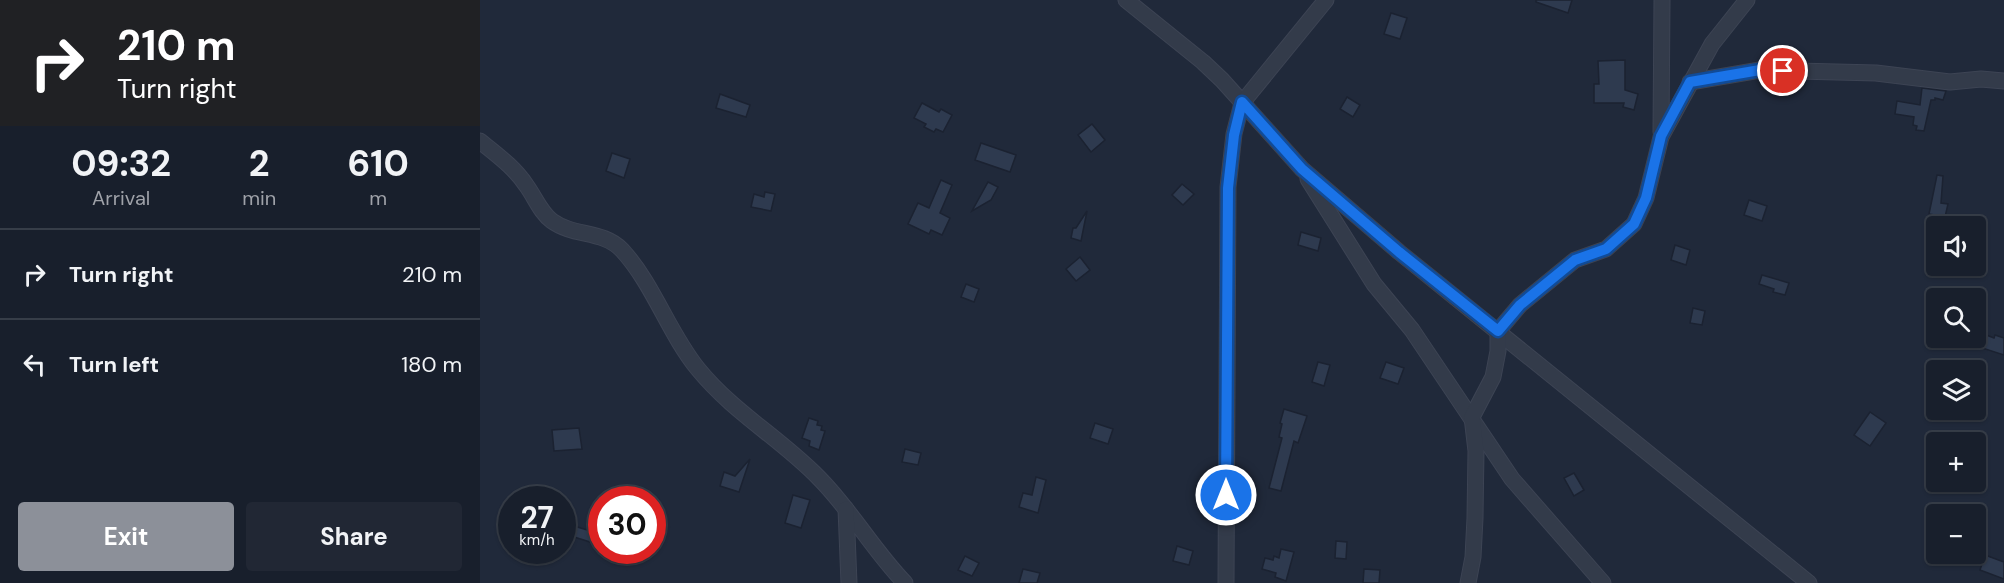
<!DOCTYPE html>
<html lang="en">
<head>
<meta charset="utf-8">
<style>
	:root { --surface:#181f2c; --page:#212734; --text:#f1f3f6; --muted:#9fa2a9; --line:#363d48; --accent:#8c9099 }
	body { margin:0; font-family:"DM Sans",sans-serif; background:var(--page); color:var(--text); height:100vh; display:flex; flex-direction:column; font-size:22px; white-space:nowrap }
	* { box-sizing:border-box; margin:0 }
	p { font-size:20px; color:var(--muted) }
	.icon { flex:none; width:33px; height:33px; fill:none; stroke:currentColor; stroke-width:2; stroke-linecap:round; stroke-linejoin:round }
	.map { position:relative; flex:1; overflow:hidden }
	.drawer { display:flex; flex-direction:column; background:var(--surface); width:480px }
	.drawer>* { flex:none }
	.top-card { background:#202124; color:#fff; overflow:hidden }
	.tools { position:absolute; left:1446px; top:216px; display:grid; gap:12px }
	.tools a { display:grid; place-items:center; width:60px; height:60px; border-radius:6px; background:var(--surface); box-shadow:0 2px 4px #0004,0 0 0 2px var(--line); font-size:30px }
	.speed { position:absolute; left:18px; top:486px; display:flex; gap:12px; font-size:30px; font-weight:700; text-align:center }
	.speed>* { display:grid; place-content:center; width:78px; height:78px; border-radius:50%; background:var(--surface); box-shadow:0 2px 4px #0004,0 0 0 2px var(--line); line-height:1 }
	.speed small { font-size:15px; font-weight:400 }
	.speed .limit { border:9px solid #d22; background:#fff; color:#111 }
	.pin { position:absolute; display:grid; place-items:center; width:51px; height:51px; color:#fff; margin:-26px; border:3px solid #fff; border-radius:50%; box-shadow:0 2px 6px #0007 }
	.me { position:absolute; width:66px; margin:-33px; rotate:0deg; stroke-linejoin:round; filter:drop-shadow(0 0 4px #0008) }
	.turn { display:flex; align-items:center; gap:21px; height:126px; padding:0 18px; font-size:27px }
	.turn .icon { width:78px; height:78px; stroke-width:2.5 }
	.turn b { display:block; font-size:42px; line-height:51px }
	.eta { display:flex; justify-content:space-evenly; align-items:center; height:102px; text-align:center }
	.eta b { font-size:36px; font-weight:700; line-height:42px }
	.cta { display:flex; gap:12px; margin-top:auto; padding:12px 18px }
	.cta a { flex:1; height:69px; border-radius:6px; background:var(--accent); color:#fff; font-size:24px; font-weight:700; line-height:69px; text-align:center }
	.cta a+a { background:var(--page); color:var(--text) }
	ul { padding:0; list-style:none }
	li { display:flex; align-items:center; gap:18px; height:90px; padding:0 18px; border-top:2px solid var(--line) }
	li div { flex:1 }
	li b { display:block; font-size:22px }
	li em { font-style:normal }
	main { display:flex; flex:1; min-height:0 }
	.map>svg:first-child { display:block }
	.building { fill:#2e3a4f; stroke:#1b2231; stroke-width:1.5 }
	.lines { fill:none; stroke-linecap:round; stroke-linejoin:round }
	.minor-casing { stroke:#3d4454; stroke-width:17 }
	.minor { stroke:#333b4a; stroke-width:15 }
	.route-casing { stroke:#114b97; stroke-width:15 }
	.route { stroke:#1a73e8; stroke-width:10 }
</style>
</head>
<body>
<main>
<section class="drawer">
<div class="top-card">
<div class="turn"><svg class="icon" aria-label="right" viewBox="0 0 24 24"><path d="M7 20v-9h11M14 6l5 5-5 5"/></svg><div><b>210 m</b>Turn right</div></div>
</div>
<div class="eta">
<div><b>09:32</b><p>Arrival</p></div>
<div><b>2</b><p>min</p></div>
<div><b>610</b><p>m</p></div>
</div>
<ul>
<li><svg class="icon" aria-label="right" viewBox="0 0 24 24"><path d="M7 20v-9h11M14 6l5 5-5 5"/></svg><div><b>Turn right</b></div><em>210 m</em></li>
<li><svg class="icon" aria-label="left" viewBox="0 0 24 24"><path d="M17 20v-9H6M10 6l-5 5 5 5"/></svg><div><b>Turn left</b></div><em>180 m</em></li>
</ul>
<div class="cta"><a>Exit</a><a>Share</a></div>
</section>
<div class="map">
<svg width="1524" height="583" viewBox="0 0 1524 583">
	<rect width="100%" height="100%" fill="#20293a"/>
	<g class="building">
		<polygon points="1056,0 1092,0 1088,13 1056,2"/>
		<polygon points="911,13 927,18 920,39 904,34"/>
		<polygon points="1145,60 1145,90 1158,94 1154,110 1143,107 1144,103 1114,103 1114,84 1119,84 1118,61"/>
		<polygon points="1442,88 1466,91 1463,100 1455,98 1455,100 1451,100 1444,131 1436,130 1437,126 1433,125 1434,117 1415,114 1417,101 1440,105"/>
		<polygon points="240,94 270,105 266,117 236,108"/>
		<polygon points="867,97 880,105 873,117 860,109"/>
		<polygon points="442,103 459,112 461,109 472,115 463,132 456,129 454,132 444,127 446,124 434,118"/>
		<polygon points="612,124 625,140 611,152 598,135"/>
		<polygon points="501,143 536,155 530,172 495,160"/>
		<polygon points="132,153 150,159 144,178 126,171"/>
		<polygon points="1457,175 1463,176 1461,203 1468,204 1465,217 1449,214"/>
		<polygon points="461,180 472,185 460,213 470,218 462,235 451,230 449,234 428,224 438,203 449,208"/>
		<polygon points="508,182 518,187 511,200 492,211"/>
		<polygon points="702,184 714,194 703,205 692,195"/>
		<polygon points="285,192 295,194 291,211 271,207 274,194 284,197"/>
		<polygon points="1269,200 1287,206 1282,221 1264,215"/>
		<polygon points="607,211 601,241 591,238 593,228 596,228"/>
		<polygon points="821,232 841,238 838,251 818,245"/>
		<polygon points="1195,245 1210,250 1206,265 1191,260"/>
		<polygon points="600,257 610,270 596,281 586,269"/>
		<polygon points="1282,275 1309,283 1305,295 1293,292 1294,289 1279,284"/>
		<polygon points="486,284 499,289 494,302 481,297"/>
		<polygon points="1213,308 1225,311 1222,325 1210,323"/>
		<polygon points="1496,331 1514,338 1515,335 1524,338 1524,355 1496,346"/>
		<polygon points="838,362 850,365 844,386 832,382"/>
		<polygon points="906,362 924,368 918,384 900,378"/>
		<polygon points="804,409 827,416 818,443 814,441 801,491 789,488 802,438 799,437 802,424 800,423"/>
		<polygon points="1390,412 1406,423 1390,446 1374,435"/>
		<polygon points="329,418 338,421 337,425 342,426 341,430 345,431 339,450 329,446 330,441 322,438"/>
		<polygon points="615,423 633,429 628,444 610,438"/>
		<polygon points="99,428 102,449 74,451 72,430"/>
		<polygon points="425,449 441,453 438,465 422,462"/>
		<polygon points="270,459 259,492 240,486 244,472 255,476"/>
		<polygon points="1094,473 1104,490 1094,496 1084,478"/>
		<polygon points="556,477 566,480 558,513 539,507 543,493 552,495"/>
		<polygon points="313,495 330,500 321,528 305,523"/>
		<polygon points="94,526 114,532 110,542 91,536"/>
		<polygon points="856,541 867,542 866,559 855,558"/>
		<polygon points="697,546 713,551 709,565 693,561"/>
		<polygon points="801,549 814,552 806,581 795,577 796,573 782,569 785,558 793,560 794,556 799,558"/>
		<polygon points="1505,555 1524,562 1524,579 1500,570"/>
		<polygon points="485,556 499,563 492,576 478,570"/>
		<polygon points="543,569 560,573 557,583 539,583"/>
		<polygon points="884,569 900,570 899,583 883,583"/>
	</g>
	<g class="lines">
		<defs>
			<g id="minor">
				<polyline points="646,0 723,62 742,80 822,169 919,252 1329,583"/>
				<polyline points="1210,82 1280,70 1396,73 1470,82 1501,79 1524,81"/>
				<polyline points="1181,132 1182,0"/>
				<path d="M0,141C17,155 34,167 46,185C55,197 60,212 72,221C94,237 123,230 142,250C174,285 188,332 218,369C254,413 300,438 339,478C371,510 393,550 425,583"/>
				<polyline points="828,179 894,284 932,330 1032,479 1123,583"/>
				<polyline points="366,509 369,583"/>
				<polyline points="746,583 748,187 754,134 762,103 846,0"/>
				<polyline points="988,583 993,557 995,518 996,451 992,417 1013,377 1018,351 1018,331 1040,305 1095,260 1126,249 1154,224 1166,198 1181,137 1232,44 1267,0"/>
			</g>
		</defs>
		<use href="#minor" class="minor-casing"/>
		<use href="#minor" class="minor"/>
	</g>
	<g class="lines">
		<defs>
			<polyline id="route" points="746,495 748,188 754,135 762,102 822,169 919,252 1018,331 1040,305 1095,260 1126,249 1154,224 1166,198 1181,136 1210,82 1280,70 1303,71"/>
		</defs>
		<use href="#route" class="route-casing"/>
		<use href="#route" class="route"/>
	</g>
</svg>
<div class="tools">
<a><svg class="icon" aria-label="sound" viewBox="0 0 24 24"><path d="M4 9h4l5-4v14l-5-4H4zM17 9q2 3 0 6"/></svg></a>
<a><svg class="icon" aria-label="search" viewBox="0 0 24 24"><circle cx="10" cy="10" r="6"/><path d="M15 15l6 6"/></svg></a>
<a><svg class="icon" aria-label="layers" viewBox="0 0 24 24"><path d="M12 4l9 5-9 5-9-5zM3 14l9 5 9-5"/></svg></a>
<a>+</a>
<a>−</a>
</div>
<div class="speed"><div>27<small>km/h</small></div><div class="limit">30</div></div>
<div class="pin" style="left:1303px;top:71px;background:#d93025"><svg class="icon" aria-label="arrive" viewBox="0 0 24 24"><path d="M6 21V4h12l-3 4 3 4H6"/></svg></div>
<svg class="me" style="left:746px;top:495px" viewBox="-20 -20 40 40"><circle r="17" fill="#1a73e8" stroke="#fff" stroke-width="3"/><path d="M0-11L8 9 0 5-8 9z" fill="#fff"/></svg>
</div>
</main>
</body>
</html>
